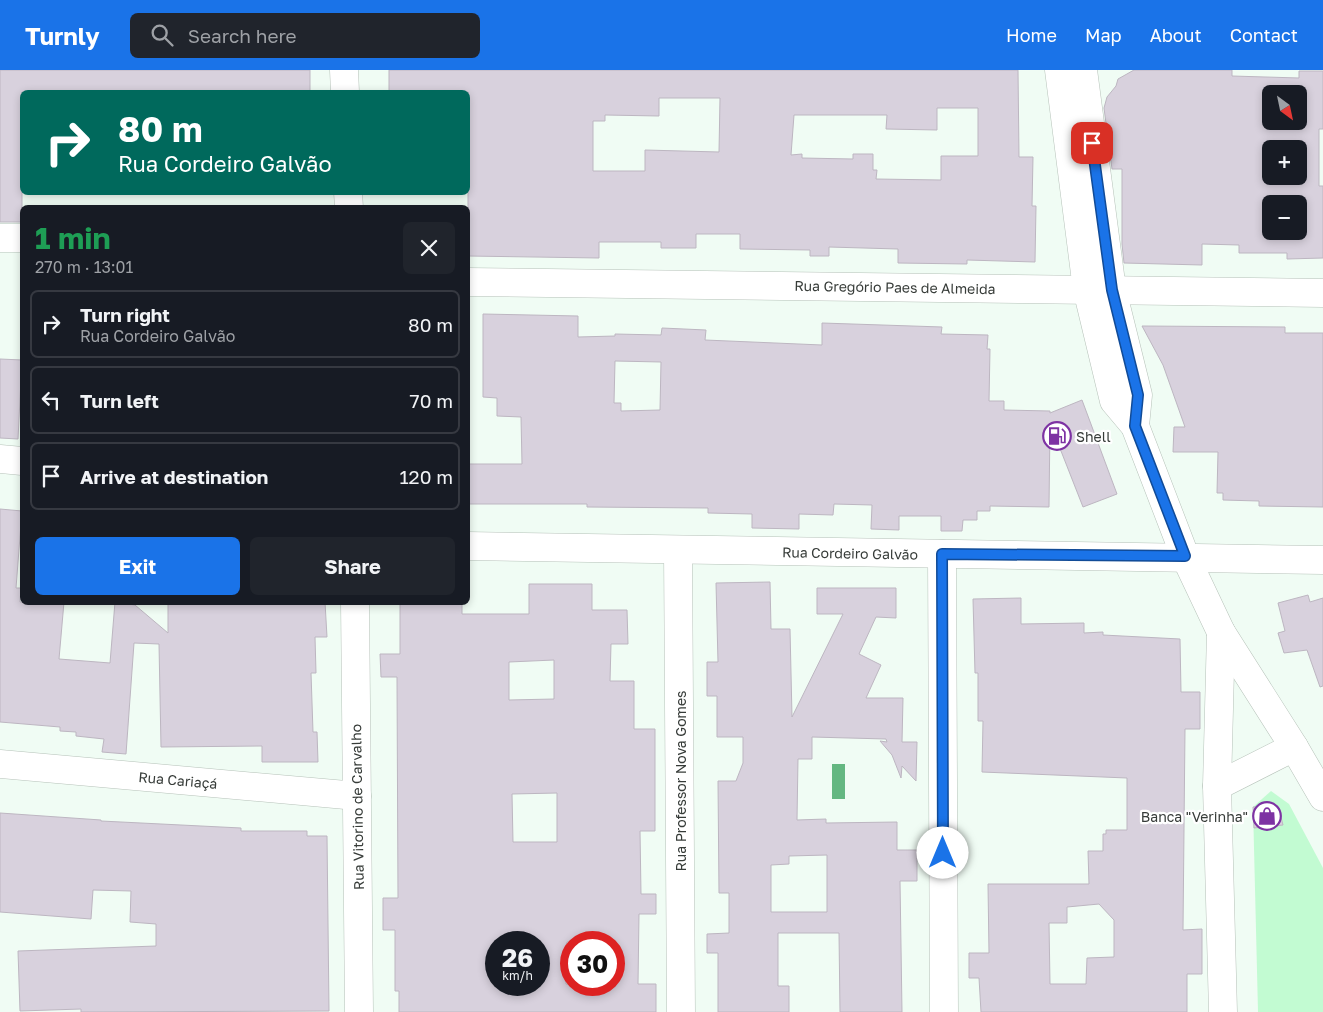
<!DOCTYPE html>
<html lang="en">
<head>
<meta charset="utf-8">
<style>
	:root { --surface:#171b24; --page:#20242c; --text:#f1f3f6; --muted:#9ea1a6; --line:#363941; --accent:#1a73e8 }
	body { margin:0; font-family:"Golos Text",sans-serif; background:var(--page); color:var(--text); height:100vh; display:flex; flex-direction:column; font-size:19px; white-space:nowrap }
	* { box-sizing:border-box; margin:0 }
	p { font-size:16px; color:var(--muted) }
	.icon { flex:none; width:28px; height:28px; fill:none; stroke:currentColor; stroke-width:2; stroke-linecap:round; stroke-linejoin:round }
	.map { position:relative; flex:1; overflow:hidden }
	.details { position:absolute; left:20px; top:135px; width:450px; height:400px; display:flex; flex-direction:column; background:var(--surface); border-radius:8px; box-shadow:0 2px 8px #0003 }
	.details>* { flex:none }
	.top-card { position:absolute; left:20px; top:20px; width:450px; height:105px; border-radius:8px; box-shadow:0 2px 8px #0003; background:#00695c; color:#fff; overflow:hidden }
	.needle { width:32px; rotate:147deg }
	.fabs { position:absolute; left:1262px; top:15px; display:grid; gap:10px }
	.fabs a { display:grid; place-items:center; width:45px; height:45px; border-radius:8px; background:var(--surface); box-shadow:0 2px 8px #0003; font-size:25px }
	.speed { position:absolute; left:485px; top:861px; display:flex; gap:10px; font-size:25px; font-weight:700; text-align:center }
	.speed>* { display:grid; place-content:center; width:65px; height:65px; border-radius:50%; background:var(--surface); box-shadow:0 2px 8px #0003; line-height:1 }
	.speed small { font-size:12px; font-weight:400 }
	.speed .limit { border:8px solid #d22; background:#fff; color:#111 }
	.pin { position:absolute; display:grid; place-items:center; width:42px; height:42px; color:#fff; margin:-21px; border-radius:10px; box-shadow:0 2px 8px #0006 }
	.me { position:absolute; width:55px; margin:-28px; rotate:0deg; stroke-linejoin:round; filter:drop-shadow(0 0 4px #0008) }
	.turn { display:flex; align-items:center; gap:18px; height:105px; padding:0 15px; font-size:22px }
	.turn .icon { width:65px; height:65px; stroke-width:2.5 }
	.turn b { display:block; font-size:35px; line-height:42px }
	.round { display:grid; place-items:center; flex:none; width:52px; height:52px; border-radius:8px; background:var(--page) }
	.overview { display:flex; align-items:center; justify-content:space-between; height:85px; padding:0 15px }
	h1 { font-size:30px; font-weight:700; line-height:38px; color:#1e9e55 }
	.action { display:flex; gap:10px; margin-top:auto; padding:10px 15px }
	.action a { flex:1; height:58px; border-radius:8px; background:var(--accent); color:#fff; font-size:20px; font-weight:700; line-height:58px; text-align:center }
	.action a+a { background:var(--page); color:var(--text) }
	ul { padding:0; list-style:none }
	li { display:flex; align-items:center; gap:15px; height:68px; margin:0 10px 8px; padding:0 5px; border:2px solid var(--line); border-radius:8px }
	li div { flex:1 }
	li b { display:block; font-size:19px }
	li em { font-style:normal }
	header { display:flex; align-items:center; gap:30px; box-sizing:border-box; height:70px; padding:0 25px; background:var(--accent); color:#fff }
	header strong { font-size:24px }
	nav { display:flex; gap:28px; margin-inline-start:auto; font-size:18px }
	.search { width:350px; height:45px; background:var(--page); display:flex; align-items:center; gap:12px; box-sizing:border-box; padding:0 18px; border-radius:8px; color:var(--muted); font-size:19px }
	.map>svg:first-child { display:block }
	.green { fill:#c2fbd2 }
	.water { fill:#64b781 }
	.building { fill:#d8d1dd; stroke:#bdb6c1; fill-rule:evenodd }
	.lines { fill:none; stroke-linecap:round; stroke-linejoin:round }
	.minor-casing { stroke:#b6c2b9; stroke-width:29 }
	.minor { stroke:#fff; stroke-width:28 }
	.route-casing { stroke:#114b97; stroke-width:12 }
	.route { stroke:#1a73e8; stroke-width:9 }
	.labels { text-anchor:middle; dominant-baseline:central; stroke-width:4.5; stroke-linejoin:round; paint-order:stroke }
	.street-label { font-size:14px; fill:#373c39; stroke:#fff }
	.poi-label { font-size:14px; fill:#373c39; stroke:#fff; text-anchor:start }
</style>
</head>
<body>
<header>
<strong>Turnly</strong>
<div class="search"><svg class="icon" aria-label="search" viewBox="0 0 24 24"><circle cx="10" cy="10" r="6"/><path d="M15 15l6 6"/></svg>Search here</div>
<nav><a>Home</a><a>Map</a><a>About</a><a>Contact</a></nav>
</header>
<div class="map">
<svg width="1323" height="942" viewBox="0 0 1323 942">
	<rect width="100%" height="100%" fill="#f0fcf4"/>
	<polygon class="green" points="1271,721 1289,734 1323,798 1323,942 1258,942 1253,737"/>
	<rect class="water" x="832" y="694" width="13" height="35"/>
	<g class="building">
		<polygon points="0,0 310,0 310,22 22,22 22,152 0,152"/>
		<path d="M389,0H1018L1019,87H1033L1032,136H1036L1035,192L967,190V194L898,193V179L829,177V186H810V180L740,179V164H696V178H661V172H599V188L468,186V22H389ZM659,28H720L719,82L645,80V101H593V51H605V45L659,46ZM937,38H978V86H941V110L876,109L877,100H873V84H853V89L802,88V84L791,85L794,45H887L886,59L937,60Z"/>
		<path d="M1134,0H1232V6L1299,8V1H1323V59H1319V116H1323V188L1287,189V183H1239V175L1202,174V195L1124,193L1122,174V99H1112L1104,38L1107,27L1116,16L1118,9ZM1271,24H1299V51H1271ZM1271,79H1299V106H1271ZM1271,134H1299V161H1271Z"/>
		<path d="M483,244L578,246V267L615,266V264L661,265L662,258L706,260L705,270L822,275V253L942,257L941,264L988,265L987,279H990L989,331H1004V340L1050,341V343L1082,330L1117,424L1083,437L1050,353L1049,437L990,436V441H977V450H963L962,461H941V446H899V460L871,459L872,435L834,434L833,445L799,444V459L752,458V444L708,443V438L587,437V434H468V394H522L521,347L497,346V328L483,327ZM615,291L661,292L660,340L621,341V333H614Z"/>
		<polygon points="1142,256 1285,257 1285,263 1323,263 1323,437 1259,436 1259,431 1223,430 1223,423 1217,423 1218,382 1173,382 1174,357 1185,357 1163,295"/>
		<polygon points="0,289 22,290 18,369 0,368"/>
		<polygon points="0,439 22,441 16,518 21,518 20,532 64,532 59,589 110,593 115,532 135,535 168,563 168,532 325,532 327,567 315,567 316,603 311,603 313,662 317,662 318,692 262,692 262,676 161,677 159,574 134,573 126,684 102,682 104,669 76,666 76,662 60,661 60,657 0,652"/>
		<path d="M770,512L771,559H790L792,647L843,544H817V518H896V548L876,547L859,584L881,595L866,628H903L902,672H917L916,711L902,696L901,708L892,685L880,671L887,672L886,669L812,667V689H798L797,750L826,749V753L897,752V780H917V811H900L902,942H840L839,863H778V916H789V942H718V883H707V864L729,863V823H719L718,711H736L743,693V667H717V626H707V592H718L716,513ZM827,785V842H771V795L789,794V786Z"/>
		<path d="M529,514H592V540H627L628,574H611L610,611H634V659H655V761H640L641,824H656V844H639L638,914H656V942H399V921H395V860H383V828H398L397,607H381L380,584H400V532H462V544H529ZM554,590V629L509,630V592ZM557,723V772H513L512,724ZM496,872H539V915H496ZM567,872H614V915L566,914V875Z"/>
		<polygon points="1308,525 1310,532 1323,528 1323,616 1320,617 1307,580 1284,583 1278,563 1285,561 1278,533"/>
		<path d="M1021,528V554L1084,553V563L1103,562V565L1180,569L1181,622H1200V659H1185L1183,860L1202,859V904H1187V942H981L979,908H969V883H989L988,814H1089L1088,781H1103V764H1106V760H1127V708L982,702L983,651H978V603H975L973,529ZM1099,834L1114,850V887L1087,888L1086,914H1050L1049,853H1067V837Z"/>
		<polygon points="1278,736 1283,755 1254,758 1253,737"/>
		<polygon points="0,743 101,750 101,751 241,758 241,761 307,761 307,766 327,766 329,941 81,942 81,939 20,941 18,881 156,876 156,854 130,852 131,821 93,820 91,849 0,842"/>
	</g>
	<g class="lines">
		<defs>
			<g id="minor">
				<polyline points="344,0 345,22"/>
				<polyline points="1059,0 1087,219 1114,331 1135,356 1185,486 1221,562 1294,677 1323,727"/>
				<polyline points="1083,0 1112,220 1138,325 1135,356"/>
				<polyline points="348,122 349,138"/>
				<polyline points="0,168 22,168"/>
				<polyline points="468,212 1323,223"/>
				<polyline points="0,389 22,391"/>
				<polyline points="468,476 1323,490"/>
				<polyline points="678,480 681,942"/>
				<polyline points="942,484 944,942"/>
				<polyline points="355,532 359,942"/>
				<polyline points="1221,562 1217,716 1223,942"/>
				<polyline points="0,694 357,726"/>
				<polyline points="1217,716 1294,677"/>
			</g>
		</defs>
		<use href="#minor" class="minor-casing"/>
		<use href="#minor" class="minor"/>
	</g>
	<g class="lines">
		<defs>
			<polyline id="route" points="943,783 942,484 1185,486 1135,356 1138,325 1112,220 1092,73"/>
		</defs>
		<use href="#route" class="route-casing"/>
		<use href="#route" class="route"/>
	</g>
	<defs>
		<symbol id="fuel-ring" viewBox="-11 -11 22 22"><circle r="9.5" fill="#fff" stroke="#7d32a3" stroke-width="1.5"/><path d="M-5.5-6h7V0h2V4h1.3V-2.5L3-4.5l.8-.8L6-3V5H2.5V1h-1V6h-7ZM-4.2-4.7v3.2H.2V-4.7Z" fill="#7d32a3"/></symbol>
		<symbol id="shop-ring" viewBox="-11 -11 22 22"><circle r="9.5" fill="#fff" stroke="#7d32a3" stroke-width="1.5"/><path d="M-5-2.5h2.3a2.7 3.5 0 0 1 5.4 0H5L5.5 6h-11ZM-1.5-2.5h3a1.5 2.3 0 0 0-3 0Z" fill="#7d32a3"/></symbol>
	</defs>
	<g fill-rule="evenodd">
		<use href="#fuel-ring" x="1041" y="350" width="32" height="32"/>
		<use href="#shop-ring" x="1251" y="730" width="32" height="32"/>
	</g>
	<g class="labels">
		<g class="street-label">
			<text transform="translate(895 217) rotate(1)">Rua Gregório Paes de Almeida</text>
			<text transform="translate(850 483) rotate(1)">Rua Cordeiro Galvão</text>
			<text transform="translate(178 710) rotate(5)">Rua Cariaçá</text>
			<text transform="translate(680 711) rotate(-90)">Rua Professor Nova Gomes</text>
			<text transform="translate(357 737) rotate(-91)">Rua Vitorino de Carvalho</text>
		</g>
		<g class="poi-label">
			<text x="1076" y="366">Shell</text>
			<text x="1248" y="746" text-anchor="end">Banca "Verinha"</text>
		</g>
	</g>
</svg>
<div class="fabs">
<a><svg class="needle" viewBox="-14 -14 28 28"><path d="M0-13l5 13h-10z" fill="#e53935"/><path d="M0 13l5-13h-10z" fill="#9ea1a6"/></svg></a>
<a>+</a>
<a>−</a>
</div>
<div class="speed"><div>26<small>km/h</small></div><div class="limit">30</div></div>
<div class="pin" style="left:1092px;top:73px;background:#d93025"><svg class="icon" aria-label="arrive" viewBox="0 0 24 24"><path d="M6 21V4h12l-3 4 3 4H6"/></svg></div>
<svg class="me" style="left:943px;top:783px" viewBox="-20 -20 40 40"><circle r="19" fill="#fff"/><path d="M0-13L10 11 0 6-10 11z" fill="#1a73e8"/></svg>
<div class="top-card">
<div class="turn"><svg class="icon" aria-label="right" viewBox="0 0 24 24"><path d="M7 20v-9h11M14 6l5 5-5 5"/></svg><div><b>80 m</b>Rua Cordeiro Galvão</div></div>
</div>
<section class="details">
<div class="overview"><div><h1>1 min</h1><p>270 m · 13:01</p></div><a class="round"><svg class="icon" aria-label="close" viewBox="0 0 24 24"><path d="M6 6l12 12M18 6L6 18"/></svg></a></div>
<ul>
<li><svg class="icon" aria-label="right" viewBox="0 0 24 24"><path d="M7 20v-9h11M14 6l5 5-5 5"/></svg><div><b>Turn right</b><p>Rua Cordeiro Galvão</p></div><em>80 m</em></li>
<li><svg class="icon" aria-label="left" viewBox="0 0 24 24"><path d="M17 20v-9H6M10 6l-5 5 5 5"/></svg><div><b>Turn left</b></div><em>70 m</em></li>
<li><svg class="icon" aria-label="arrive" viewBox="0 0 24 24"><path d="M6 21V4h12l-3 4 3 4H6"/></svg><div><b>Arrive at destination</b></div><em>120 m</em></li>
</ul>
<div class="action"><a>Exit</a><a>Share</a></div>
</section>
</div>
</body>
</html>
